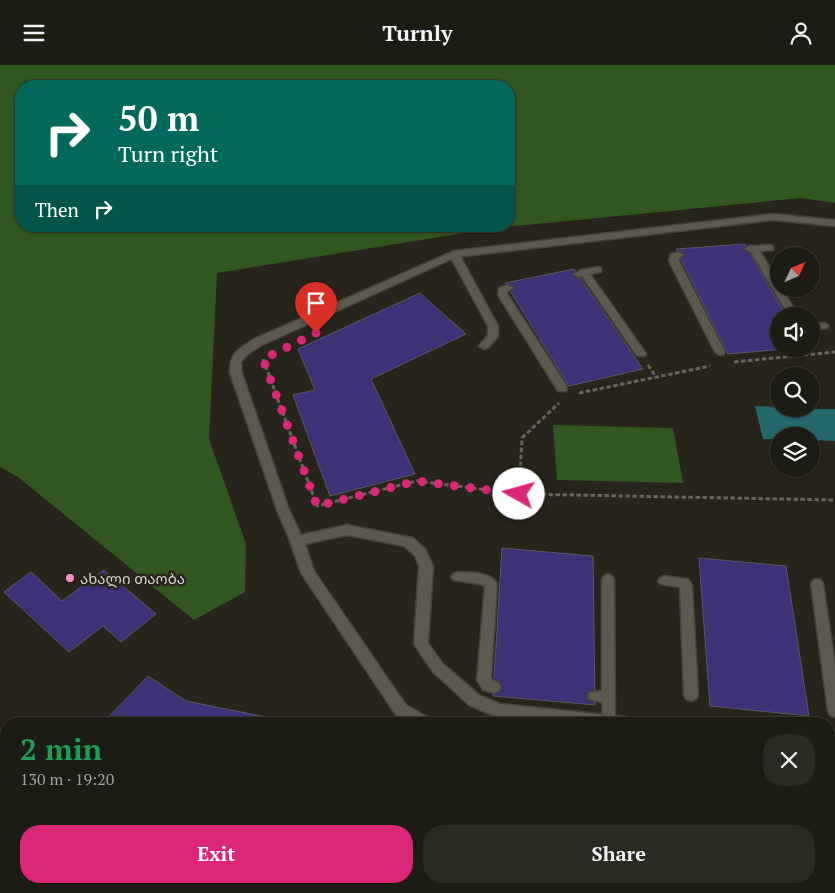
<!DOCTYPE html>
<html lang="en">
<head>
<meta charset="utf-8">
<style>
	:root { --surface:#1d1c14; --page:#2a2922; --text:#f1f3f6; --muted:#a0a1a0; --line:#3b3a34; --accent:#db2777 }
	body { margin:0; font-family:"PT Serif","Noto Sans Georgian",serif; background:var(--page); color:var(--text); height:100vh; display:flex; flex-direction:column; font-size:19px; white-space:nowrap }
	* { box-sizing:border-box; margin:0 }
	p { font-size:16px; color:var(--muted) }
	.icon { flex:none; width:28px; height:28px; fill:none; stroke:currentColor; stroke-width:2; stroke-linecap:round; stroke-linejoin:round }
	.map { position:relative; flex:1; overflow:hidden }
	.details { position:absolute; left:0px; top:652px; width:835px; height:176px; display:flex; flex-direction:column; background:var(--surface); border-radius:20px 20px 0 0; box-shadow:0 1px 4px #0004,0 0 0 1px var(--line) }
	.details>* { flex:none }
	.banner { position:absolute; left:15px; top:15px; width:500px; height:152px; border-radius:20px; box-shadow:0 1px 4px #0004,0 0 0 1px var(--line); background:#00695c; color:#fff; overflow:hidden }
	.needle { width:32px; rotate:46deg }
	.tools { position:absolute; left:770px; top:182px; display:grid; gap:10px }
	.tools a { display:grid; place-items:center; width:50px; height:50px; border-radius:50%; background:var(--surface); box-shadow:0 1px 4px #0004,0 0 0 1px var(--line); font-size:25px }
	.pin { position:absolute; display:grid; place-items:center; width:42px; height:42px; color:#fff; margin:-51px -21px; border-radius:50% 50% 50% 0; rotate:-45deg; box-shadow:0 0 5px #0007 }
	.pin .icon { rotate:45deg }
	.me { position:absolute; width:55px; margin:-28px; rotate:277deg; stroke-linejoin:round; filter:drop-shadow(0 0 4px #0008) }
	.turn { display:flex; align-items:center; gap:18px; height:105px; padding:0 20px; font-size:22px }
	.turn .icon { width:65px; height:65px; stroke-width:2.5 }
	.turn b { display:block; font-size:35px; line-height:42px }
	.then { display:flex; align-items:center; height:48px; padding:0 20px; background:#0003; gap:10px; font-size:19px }
	.round { display:grid; place-items:center; flex:none; width:52px; height:52px; border-radius:20px; background:var(--page) }
	.summary { display:flex; align-items:center; justify-content:space-between; height:85px; padding:0 20px }
	h1 { font-size:30px; font-weight:700; line-height:38px; color:#1e9e55 }
	.cta { display:flex; gap:10px; margin-top:auto; padding:10px 20px }
	.cta a { flex:1; height:58px; border-radius:20px; background:var(--accent); color:#fff; font-size:20px; font-weight:700; line-height:58px; text-align:center }
	.cta a+a { background:var(--page); color:var(--text) }
	header { display:flex; justify-content:space-between; align-items:center; height:65px; padding:0 20px; background:var(--surface); font-size:22px; font-weight:700 }
	.map>svg:first-child { display:block }
	.green { fill:#315620; fill-rule:evenodd }
	.water { fill:#25686b }
	.building { fill:#3e3175; stroke:#585762 }
	.lines { fill:none; stroke-linecap:round; stroke-linejoin:round }
	.lane-casing { stroke:#434139; stroke-width:3 }
	.street-casing { stroke:#434139; stroke-width:3 }
	.path { stroke:#66645b; stroke-width:3; stroke-dasharray:4.5 2.5; stroke-linecap:butt }
	.lane { fill:#5c594e; fill-rule:evenodd }
	.street { fill:#5c594e; fill-rule:evenodd }
	.route { stroke:#db2777; stroke-width:9; stroke-dasharray:0 16.2 }
	.poi-dot { fill:#f890cb; stroke:#27251b; stroke-width:2 }
	.labels { text-anchor:middle; dominant-baseline:central; stroke-width:5; stroke-linejoin:round; paint-order:stroke }
	.poi-label { font-size:15px; fill:#d3d1cb; stroke:#27251b; text-anchor:start }
</style>
</head>
<body>
<header><svg class="icon" aria-label="menu" viewBox="0 0 24 24"><path d="M4 6h16M4 12h16M4 18h16"/></svg>Turnly<svg class="icon" aria-label="person" viewBox="0 0 24 24"><circle cx="12" cy="8" r="4"/><path d="M4 21q1-7 8-7t8 7"/></svg></header>
<div class="map">
<svg width="835" height="828" viewBox="0 0 835 828">
	<rect width="100%" height="100%" fill="#27251b"/>
	<g class="green">
		<path d="M0,0H835V138L801,133L495,163L217,208L209,374L246,479L245,527L194,555L18,412L0,402ZM21,21H509V161H21Z"/>
		<polygon points="553,360 673,363 683,418 557,415"/>
	</g>
	<polygon class="water" points="755,341 779,342 779,344 835,344 835,376 811,375 811,371 779,371 779,374 763,374"/>
	<g class="building">
		<polygon points="745,179 786,251 779,251 779,284 784,284 728,289 676,184"/>
		<polygon points="574,204 643,304 569,321 505,218"/>
		<polygon points="420,228 466,269 371,314 415,409 330,431 293,330 315,325 298,284"/>
		<polygon points="502,483 593,491 595,640 493,631"/>
		<polygon points="699,493 786,501 809,651 710,641"/>
		<polygon points="104,505 156,549 121,577 103,561 69,587 4,527 31,507 62,536"/>
		<polygon points="148,611 186,636 276,654 274,659 102,659"/>
		<polygon points="0,743 6,743 6,788 0,789"/>
		<polygon points="6,821 66,822 67,828 0,828 0,823"/>
		<polygon points="766,822 799,822 825,828 766,828"/>
	</g>
	<g class="lines">
		<defs>
			<g id="lane">
				<polygon points="770,180 773,181 773,185 760,186 779,218 779,224 782,224 799,251 789,251 751,187 744,184 749,181"/>
				<polygon points="454,186 459,189 498,261 498,271 488,283 484,284 479,281 488,270 488,261 449,189"/>
				<polygon points="679,187 684,190 679,193 679,196 725,287 724,289 720,290 715,287 669,196 671,189"/>
				<polygon points="598,202 601,203 601,207 590,209 645,287 646,289 645,291 637,291 582,211 578,212 573,209 581,205"/>
				<polygon points="508,220 513,223 507,227 508,230 566,320 567,323 566,326 558,326 498,230 499,223"/>
				<polygon points="824,258 827,259 829,261 827,263 811,265 811,259"/>
				<path d="M457,507C470,508 490,506 497,519L491,614L499,618L501,622L499,626L494,628L483,625L477,615L485,521L480,519L453,515L451,512L453,509Z"/>
				<polygon points="608,509 612,511 614,514 615,659 603,659 602,637 590,635 588,631 590,627 602,626 602,514 604,511"/>
				<polygon points="664,511 688,514 692,520 698,630 696,634 691,636 686,634 684,630 680,522 660,519 658,516 660,513"/>
				<polygon points="817,514 821,515 823,519 835,600 835,652 830,650 828,646 811,519 813,515"/>
			</g>
			<g id="street">
				<path d="M773,149L835,155V161L773,155L456,192L262,280L248,289L241,297L242,308L289,445L301,470L347,460L413,473L425,484L433,501L428,578L442,598L479,630L500,639L626,652L631,654L633,659H558L499,653L469,640L432,606L414,579L419,501L415,491L404,481L347,470L305,479L314,506L406,640L431,654L433,659H412L396,650L301,508L290,476L277,445L230,308C229,288 238,285 254,274L454,186Z"/>
				<polygon points="0,668 6,671 6,685 0,683"/>
				<rect x="829" y="673" width="6" height="14"/>
				<polygon points="516,822 555,822 557,828 518,828"/>
				<polygon points="562,822 579,822 579,828 563,828"/>
			</g>
		</defs>
		<use href="#lane" class="lane-casing"/>
		<use href="#street" class="street-casing"/>
		<g class="path">
			<polyline points="263,294 317,441 417,416 519,429 835,435"/>
			<polyline points="734,297 835,287"/>
			<polyline points="648,300 656,312"/>
			<polyline points="579,328 710,301"/>
			<polyline points="519,429 522,373 559,338"/>
		</g>
		<use href="#lane" class="lane"/>
		<use href="#street" class="street"/>
	</g>
	<g class="lines">
		<polyline class="route" points="316,268 263,294 317,441 417,416 519,429"/>
	</g>
	<circle class="poi-dot" cx="70" cy="513" r="5"/>
	<g class="labels">
		<g class="poi-label">
			<text x="80" y="513">ახალი თაობა</text>
		</g>
	</g>
</svg>
<div class="tools">
<a><svg class="needle" viewBox="-14 -14 28 28"><path d="M0-13l5 13h-10z" fill="#e53935"/><path d="M0 13l5-13h-10z" fill="#a0a1a0"/></svg></a>
<a><svg class="icon" aria-label="sound" viewBox="0 0 24 24"><path d="M4 9h4l5-4v14l-5-4H4zM17 9q2 3 0 6"/></svg></a>
<a><svg class="icon" aria-label="search" viewBox="0 0 24 24"><circle cx="10" cy="10" r="6"/><path d="M15 15l6 6"/></svg></a>
<a><svg class="icon" aria-label="layers" viewBox="0 0 24 24"><path d="M12 4l9 5-9 5-9-5zM3 14l9 5 9-5"/></svg></a>
</div>
<div class="pin" style="left:316px;top:268px;background:#d93025"><svg class="icon" aria-label="arrive" viewBox="0 0 24 24"><path d="M6 21V4h12l-3 4 3 4H6"/></svg></div>
<svg class="me" style="left:519px;top:429px" viewBox="-20 -20 40 40"><circle r="19" fill="#fff"/><path d="M0-13L10 11 0 6-10 11z" fill="#db2777"/></svg>
<div class="banner">
<div class="turn"><svg class="icon" aria-label="right" viewBox="0 0 24 24"><path d="M7 20v-9h11M14 6l5 5-5 5"/></svg><div><b>50 m</b>Turn right</div></div>
<div class="then">Then<svg class="icon" aria-label="right" viewBox="0 0 24 24"><path d="M7 20v-9h11M14 6l5 5-5 5"/></svg></div>
</div>
<section class="details">
<div class="summary"><div><h1>2 min</h1><p>130 m · 19:20</p></div><a class="round"><svg class="icon" aria-label="close" viewBox="0 0 24 24"><path d="M6 6l12 12M18 6L6 18"/></svg></a></div>
<div class="cta"><a>Exit</a><a>Share</a></div>
</section>
</div>
</body>
</html>
